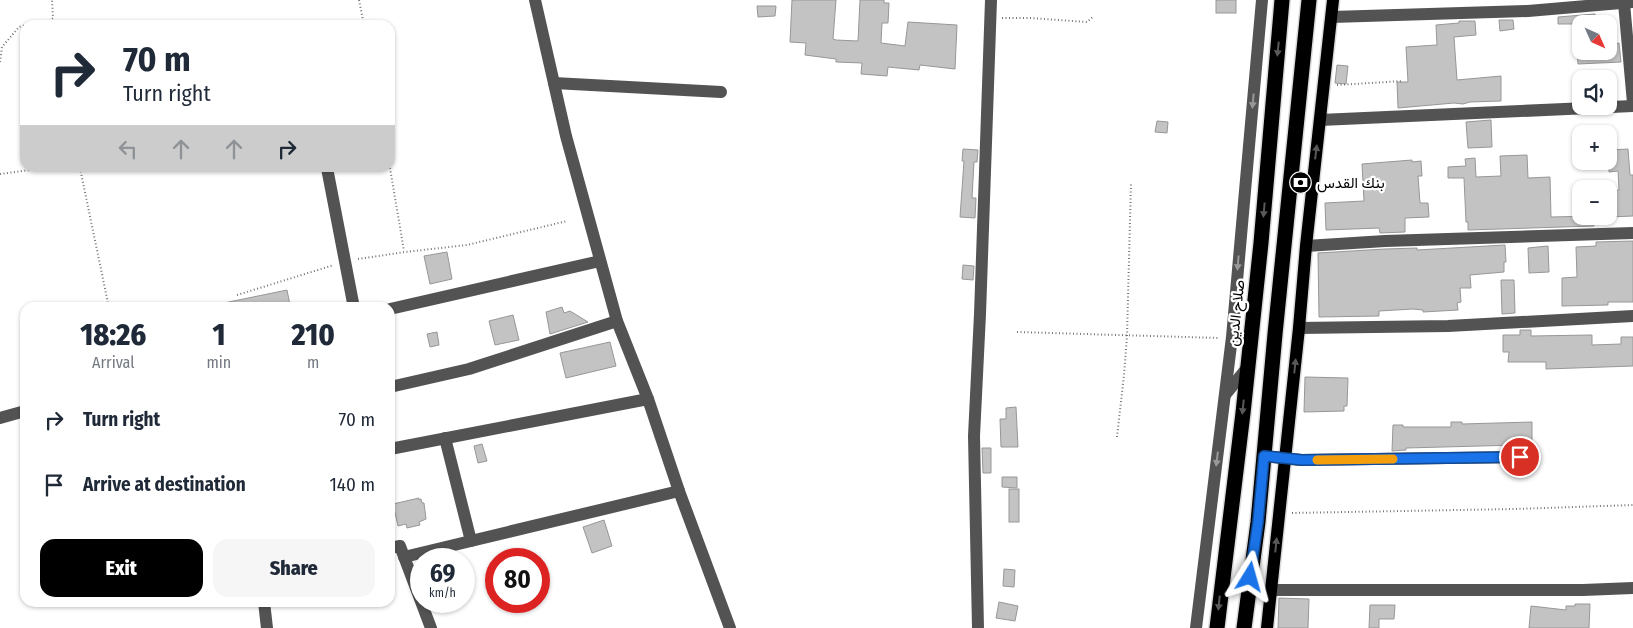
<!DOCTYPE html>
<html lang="en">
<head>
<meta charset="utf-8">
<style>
	:root { --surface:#fff; --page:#f6f6f7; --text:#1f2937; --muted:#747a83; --accent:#000 }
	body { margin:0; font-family:"Fira Sans Condensed",Vazirmatn,sans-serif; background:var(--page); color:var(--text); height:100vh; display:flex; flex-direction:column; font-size:19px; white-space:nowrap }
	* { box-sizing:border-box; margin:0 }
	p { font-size:16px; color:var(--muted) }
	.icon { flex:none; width:28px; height:28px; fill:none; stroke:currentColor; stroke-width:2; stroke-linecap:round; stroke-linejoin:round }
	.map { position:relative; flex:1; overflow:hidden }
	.sheet { position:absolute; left:20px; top:302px; width:375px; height:305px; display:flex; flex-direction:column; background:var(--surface); border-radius:15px; box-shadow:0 1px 4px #0004 }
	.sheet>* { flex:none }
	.top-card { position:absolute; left:20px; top:20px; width:375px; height:152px; border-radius:15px; box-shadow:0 1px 4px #0004; background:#fff; color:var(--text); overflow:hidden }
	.needle { width:32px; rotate:135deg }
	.controls { position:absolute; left:1572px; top:15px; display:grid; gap:10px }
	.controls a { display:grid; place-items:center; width:45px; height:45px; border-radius:10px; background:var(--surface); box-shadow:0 1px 4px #0004; font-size:25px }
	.speed { position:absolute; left:410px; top:548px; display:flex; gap:10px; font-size:25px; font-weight:700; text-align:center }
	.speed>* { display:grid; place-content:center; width:65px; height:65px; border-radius:50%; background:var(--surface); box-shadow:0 1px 4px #0004; line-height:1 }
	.speed small { font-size:12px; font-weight:400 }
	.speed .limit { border:8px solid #d22; background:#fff; color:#111 }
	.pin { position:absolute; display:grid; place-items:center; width:42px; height:42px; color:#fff; margin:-21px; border:2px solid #fff; border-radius:50%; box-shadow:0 1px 5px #0007 }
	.me { position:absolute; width:55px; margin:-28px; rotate:8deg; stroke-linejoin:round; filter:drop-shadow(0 0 4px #0008) }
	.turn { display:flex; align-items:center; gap:18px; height:105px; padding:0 20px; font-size:22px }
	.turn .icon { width:65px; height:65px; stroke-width:2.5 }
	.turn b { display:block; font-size:35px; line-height:42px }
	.lanes { display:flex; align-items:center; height:48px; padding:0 20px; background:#0003; justify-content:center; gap:25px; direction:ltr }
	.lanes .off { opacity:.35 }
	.eta { display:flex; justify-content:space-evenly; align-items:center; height:85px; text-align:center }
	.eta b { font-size:30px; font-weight:800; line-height:35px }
	.action { display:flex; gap:10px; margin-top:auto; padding:10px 20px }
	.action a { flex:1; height:58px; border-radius:15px; background:var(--accent); color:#fff; font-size:20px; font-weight:800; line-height:58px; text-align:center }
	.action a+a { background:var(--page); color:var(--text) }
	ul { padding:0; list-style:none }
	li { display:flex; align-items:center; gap:15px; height:65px; padding:0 20px }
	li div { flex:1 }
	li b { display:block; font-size:19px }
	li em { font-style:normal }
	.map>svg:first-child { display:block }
	.building { fill:#c3c3c3; stroke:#979797 }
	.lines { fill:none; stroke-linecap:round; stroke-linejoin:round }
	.major-casing { stroke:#dbdbdb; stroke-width:15 }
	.highway-casing { stroke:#dbdbdb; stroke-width:18 }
	.path { stroke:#757575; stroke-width:2; stroke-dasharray:1 2.5; stroke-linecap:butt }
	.minor { stroke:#535353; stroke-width:12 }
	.major { stroke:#000; stroke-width:12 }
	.highway { stroke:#000; stroke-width:15 }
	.oneway { fill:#595959 }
	.oneway2 { fill:#989898 }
	.route-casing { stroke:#114b97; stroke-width:12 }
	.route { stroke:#1a73e8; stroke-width:9 }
	.slow { stroke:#f59e0b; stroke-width:9 }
	.labels { text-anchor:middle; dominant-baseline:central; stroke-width:4.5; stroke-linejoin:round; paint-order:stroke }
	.poi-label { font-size:15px; fill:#000; stroke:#fff; text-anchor:start }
	.street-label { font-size:15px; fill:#000; stroke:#fff }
</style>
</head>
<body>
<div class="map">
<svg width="1633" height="628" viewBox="0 0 1633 628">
	<rect width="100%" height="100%" fill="#fff"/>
	<g class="building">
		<polygon points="792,0 836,0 833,39 836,40 858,41 860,0 884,0 884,3 889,3 888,23 882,23 881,43 905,46 908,22 957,25 955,69 920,65 919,70 888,67 887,76 861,74 862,63 836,62 836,59 805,55 806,43 790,42"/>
		<rect x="1216" y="0" width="20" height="13"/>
		<polygon points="757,6 776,6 775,16 758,17"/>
		<polygon points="1595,14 1596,24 1558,24 1558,17"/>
		<polygon points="1499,20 1513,20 1514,29 1500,31"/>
		<polygon points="1459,21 1475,21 1476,35 1454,37 1457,80 1501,76 1501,101 1470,102 1463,104 1454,103 1398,108 1397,82 1408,82 1406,47 1437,45 1436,25 1459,23"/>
		<polygon points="1619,43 1621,62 1578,64 1577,51 1609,51 1609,45"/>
		<polygon points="1337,65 1348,66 1346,84 1335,83"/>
		<polygon points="1491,120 1492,147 1468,148 1466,122"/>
		<polygon points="1157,121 1168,122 1167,133 1155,132"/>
		<polygon points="963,149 978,150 977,162 974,162 972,198 976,198 975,218 960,217 964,161 962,161"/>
		<polygon points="1628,149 1630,175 1633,175 1633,216 1609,217 1609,191 1619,190 1618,171 1609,172 1609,150"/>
		<polygon points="1527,155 1528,178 1550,177 1551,217 1594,216 1594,226 1468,230 1468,222 1466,222 1464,178 1448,178 1448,167 1466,166 1465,159 1475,158 1476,177 1501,176 1500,156"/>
		<polygon points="1412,160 1412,162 1421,161 1422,176 1418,176 1420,203 1428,203 1429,217 1405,218 1405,232 1380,233 1379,228 1326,230 1325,203 1364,201 1362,164"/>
		<polygon points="1633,241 1633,302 1608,302 1608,305 1562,306 1562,278 1577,277 1576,247 1596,246 1596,242"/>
		<polygon points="1505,245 1506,262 1504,262 1504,272 1470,275 1471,288 1460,288 1461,302 1457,303 1458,310 1423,312 1423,310 1413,309 1379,311 1379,316 1319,317 1318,253 1385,249 1417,248 1417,250"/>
		<polygon points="1548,246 1549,272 1529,273 1528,248"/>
		<polygon points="447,252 452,279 430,284 424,256"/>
		<polygon points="963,265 974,266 973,280 962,279"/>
		<polygon points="1501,280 1514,280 1515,313 1502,314"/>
		<polygon points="287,290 290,305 278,308 225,308 224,303"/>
		<polygon points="562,307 564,313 570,311 588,322 550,334 546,312"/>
		<polygon points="513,315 519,340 495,345 489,321"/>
		<polygon points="1520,330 1531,330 1531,336 1592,335 1592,345 1621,344 1621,337 1633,337 1633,366 1546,369 1546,362 1508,362 1509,352 1503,352 1503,335 1520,335"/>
		<polygon points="437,332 439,345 430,347 427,334"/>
		<polygon points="610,342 616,366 566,378 560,353"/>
		<polygon points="1305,377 1348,378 1347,406 1344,406 1344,411 1304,412"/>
		<polygon points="1016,407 1018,447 1001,447 1000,419 1006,419 1006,408"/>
		<polygon points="1451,422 1462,422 1462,424 1532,422 1532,450 1518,449 1518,445 1406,448 1406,450 1392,451 1393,425 1403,425 1403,427 1451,427"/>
		<polygon points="482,444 487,461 478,463 474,446"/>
		<polygon points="982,448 991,448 991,473 983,473"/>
		<polygon points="1002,477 1017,477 1017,488 1002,487"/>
		<rect x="1009" y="489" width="10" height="33"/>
		<polygon points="419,498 419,500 421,499 422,503 424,503 426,519 419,522 420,525 407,528 406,524 398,526 393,504"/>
		<polygon points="604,520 612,546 592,553 583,527"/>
		<polygon points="1004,569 1015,570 1014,587 1003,586"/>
		<polygon points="1279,598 1309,599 1308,628 1278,628"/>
		<polygon points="999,602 1018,606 1015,621 996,618"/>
		<polygon points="1575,604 1590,604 1589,628 1529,628 1531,606 1566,610 1566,606 1575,606"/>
		<polygon points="1370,605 1395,605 1394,619 1379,619 1379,628 1369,628"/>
	</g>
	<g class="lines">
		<defs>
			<polyline id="major" points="1267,628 1299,328 1306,246 1333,0"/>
			<g id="highway">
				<polyline points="1217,628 1243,413 1261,243 1282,0"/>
				<polyline points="1244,628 1258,522 1275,334 1309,0"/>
			</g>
		</defs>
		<use href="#major" class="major-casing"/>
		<use href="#highway" class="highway-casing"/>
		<g class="path">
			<polyline points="359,0 364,25"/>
			<polyline points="1002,18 1031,18 1087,22 1094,16"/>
			<polyline points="26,25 46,24 53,18 52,0"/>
			<polyline points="0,62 2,47 19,27 25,25"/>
			<polyline points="1337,85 1403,81"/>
			<polyline points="80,168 109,308"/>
			<polyline points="390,168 404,251"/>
			<polyline points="0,174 45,168"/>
			<polyline points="358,259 405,252 467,245 567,221"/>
			<polyline points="237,295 334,265"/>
			<polyline points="1017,332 1219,338"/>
			<polyline points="1117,437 1124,375 1127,336 1131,183"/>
			<polyline points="1292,513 1515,509 1633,505"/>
		</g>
		<g class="minor">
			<polyline points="535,0 566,136 617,321 648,399 679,491 730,628"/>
			<polyline points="1624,3 1633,103"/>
			<polyline points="1332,17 1528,11 1633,2"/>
			<polyline points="554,83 721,92"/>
			<polyline points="1320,120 1633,106"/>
			<polyline points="327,168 354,308"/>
			<polyline points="1306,246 1385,241 1633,233"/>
			<polyline points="390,309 600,261"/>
			<polyline points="1299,328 1448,326 1633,316"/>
			<polyline points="390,387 469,369 617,321"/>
			<polyline points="1225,395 1247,368"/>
			<polyline points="0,418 25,411"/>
			<polyline points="445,438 471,541"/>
			<polyline points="390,449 648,399"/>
			<polyline points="1264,456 1301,460 1520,457"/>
			<polyline points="390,548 400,546 431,628"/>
			<polyline points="404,557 679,491"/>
			<polyline points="1272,590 1583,590 1633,588"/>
			<polyline points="264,602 267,628"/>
			<polyline points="978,628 974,436 980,314 991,0"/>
			<polyline points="1196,628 1232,337 1262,0"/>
		</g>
		<use href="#major" class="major"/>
		<use href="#highway" class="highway"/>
	</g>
	<defs><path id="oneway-solid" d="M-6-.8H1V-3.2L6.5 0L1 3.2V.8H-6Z" transform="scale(1.25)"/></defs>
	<g class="oneway">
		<use href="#oneway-solid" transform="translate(1278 49) rotate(96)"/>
		<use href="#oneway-solid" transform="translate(1316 152) rotate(-83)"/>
		<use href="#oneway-solid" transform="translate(1264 210) rotate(95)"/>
		<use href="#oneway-solid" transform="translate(1295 366) rotate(-84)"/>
		<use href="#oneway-solid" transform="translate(1243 407) rotate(96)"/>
		<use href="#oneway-solid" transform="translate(1276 545) rotate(-84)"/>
		<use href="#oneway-solid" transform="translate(1219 603) rotate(96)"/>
	</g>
	<g class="oneway2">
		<use href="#oneway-solid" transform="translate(1253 101) rotate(95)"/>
		<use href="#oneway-solid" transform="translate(1238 263) rotate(95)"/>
		<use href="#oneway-solid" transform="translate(1217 459) rotate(97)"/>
	</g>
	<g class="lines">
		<defs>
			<polyline id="route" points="1250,577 1258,522 1264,456 1302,460 1520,457"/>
		</defs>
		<use href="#route" class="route-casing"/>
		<use href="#route" class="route"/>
		<polyline class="slow" points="1317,460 1393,459"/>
	</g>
	<defs>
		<symbol id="bank-disc" viewBox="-11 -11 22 22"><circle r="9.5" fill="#000" stroke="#fff"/><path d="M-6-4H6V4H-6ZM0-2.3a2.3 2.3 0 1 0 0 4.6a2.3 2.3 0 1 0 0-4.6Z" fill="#fff"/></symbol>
	</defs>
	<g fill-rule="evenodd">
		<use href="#bank-disc" x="1288" y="170" width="25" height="25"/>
	</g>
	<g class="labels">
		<g class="poi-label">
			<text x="1317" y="183">بنك القدس</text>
		</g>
		<g class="street-label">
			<text transform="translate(1236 313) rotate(-84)">صلاح الدين</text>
		</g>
	</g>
</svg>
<div class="controls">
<a><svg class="needle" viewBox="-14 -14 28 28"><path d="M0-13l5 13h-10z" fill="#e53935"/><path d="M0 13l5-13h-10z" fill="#747a83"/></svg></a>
<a><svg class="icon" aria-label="sound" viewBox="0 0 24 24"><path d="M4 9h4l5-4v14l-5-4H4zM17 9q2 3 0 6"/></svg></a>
<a>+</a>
<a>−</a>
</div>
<div class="speed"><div>69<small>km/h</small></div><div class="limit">80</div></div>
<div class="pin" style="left:1520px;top:457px;background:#d93025"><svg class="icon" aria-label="arrive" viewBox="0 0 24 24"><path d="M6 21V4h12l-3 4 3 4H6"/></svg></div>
<svg class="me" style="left:1250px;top:577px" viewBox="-20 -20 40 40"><path d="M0-17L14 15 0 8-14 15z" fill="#1a73e8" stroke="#fff" stroke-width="4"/></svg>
<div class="top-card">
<div class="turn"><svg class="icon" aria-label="right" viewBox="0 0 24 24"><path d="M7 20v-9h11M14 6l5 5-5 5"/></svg><div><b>70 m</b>Turn right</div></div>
<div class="lanes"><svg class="icon off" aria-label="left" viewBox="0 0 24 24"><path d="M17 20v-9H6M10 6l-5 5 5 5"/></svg><svg class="icon off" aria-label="ahead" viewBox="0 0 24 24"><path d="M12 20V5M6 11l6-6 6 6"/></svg><svg class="icon off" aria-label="ahead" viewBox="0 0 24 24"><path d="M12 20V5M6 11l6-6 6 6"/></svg><svg class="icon" aria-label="right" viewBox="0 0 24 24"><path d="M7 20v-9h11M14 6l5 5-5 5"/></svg></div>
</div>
<section class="sheet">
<div class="eta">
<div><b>18:26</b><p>Arrival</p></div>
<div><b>1</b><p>min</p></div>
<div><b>210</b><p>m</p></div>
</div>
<ul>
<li><svg class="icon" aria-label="right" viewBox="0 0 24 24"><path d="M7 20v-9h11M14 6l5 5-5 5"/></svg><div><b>Turn right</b></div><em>70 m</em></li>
<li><svg class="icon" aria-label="arrive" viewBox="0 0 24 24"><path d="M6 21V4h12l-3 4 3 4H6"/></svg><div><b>Arrive at destination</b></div><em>140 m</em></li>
</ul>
<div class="action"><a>Exit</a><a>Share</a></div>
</section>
</div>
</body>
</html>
